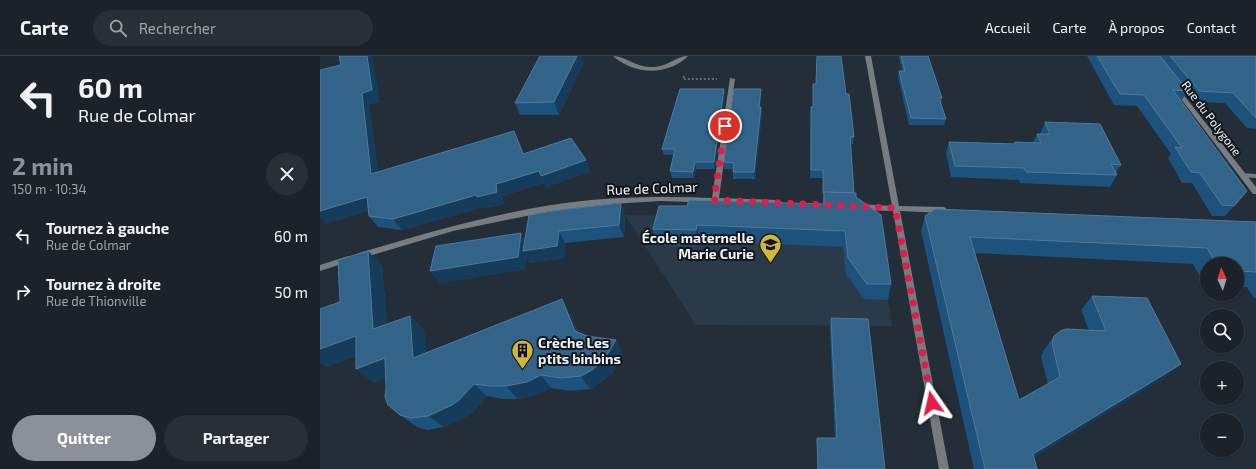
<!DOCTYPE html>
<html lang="fr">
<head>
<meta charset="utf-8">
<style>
	:root { --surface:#1b222a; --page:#282f36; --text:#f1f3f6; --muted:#a0a4a8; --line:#393f47; --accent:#8c9099 }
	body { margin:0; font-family:"Exo 2",sans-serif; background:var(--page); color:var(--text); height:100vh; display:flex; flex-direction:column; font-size:15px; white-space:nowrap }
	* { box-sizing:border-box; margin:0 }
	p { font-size:13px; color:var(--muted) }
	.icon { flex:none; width:22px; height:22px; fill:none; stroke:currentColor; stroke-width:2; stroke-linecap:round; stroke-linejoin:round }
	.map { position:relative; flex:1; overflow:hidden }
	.panel { display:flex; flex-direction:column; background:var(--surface); width:320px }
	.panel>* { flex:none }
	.top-card { background:#1b222a; color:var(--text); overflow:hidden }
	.needle { width:26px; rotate:356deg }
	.tools { position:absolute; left:880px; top:201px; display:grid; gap:8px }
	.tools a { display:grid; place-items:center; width:44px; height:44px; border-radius:50%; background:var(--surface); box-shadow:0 1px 3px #0004,0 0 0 1px var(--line); font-size:20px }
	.pin { position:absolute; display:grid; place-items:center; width:34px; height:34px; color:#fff; margin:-17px; border:2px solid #fff; border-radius:50%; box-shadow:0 1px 4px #0007 }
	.me { position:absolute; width:44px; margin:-22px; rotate:349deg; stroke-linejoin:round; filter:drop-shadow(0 0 3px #0008) }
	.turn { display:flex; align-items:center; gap:14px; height:84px; padding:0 12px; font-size:18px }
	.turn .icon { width:52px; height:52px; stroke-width:2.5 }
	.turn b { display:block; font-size:28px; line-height:34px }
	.round { display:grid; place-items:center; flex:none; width:42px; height:42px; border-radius:21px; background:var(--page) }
	.overview { display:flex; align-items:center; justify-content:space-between; height:68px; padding:0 12px }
	h1 { font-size:24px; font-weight:700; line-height:30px; color:var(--accent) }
	.action { display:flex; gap:8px; margin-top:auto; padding:8px 12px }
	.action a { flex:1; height:46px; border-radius:24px; background:var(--accent); color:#fff; font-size:16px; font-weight:700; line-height:46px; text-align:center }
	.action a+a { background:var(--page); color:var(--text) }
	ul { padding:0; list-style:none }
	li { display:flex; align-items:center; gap:12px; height:56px; padding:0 12px }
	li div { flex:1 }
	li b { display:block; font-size:15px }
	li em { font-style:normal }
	header { display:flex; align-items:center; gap:24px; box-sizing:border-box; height:56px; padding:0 20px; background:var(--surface); border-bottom:1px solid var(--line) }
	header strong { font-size:19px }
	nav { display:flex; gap:22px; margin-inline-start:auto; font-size:14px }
	.search { width:280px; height:36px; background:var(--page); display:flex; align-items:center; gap:10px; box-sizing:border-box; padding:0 14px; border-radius:22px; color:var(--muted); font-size:15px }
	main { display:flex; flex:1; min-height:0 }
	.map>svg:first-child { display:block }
	.built { fill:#2b3a48 }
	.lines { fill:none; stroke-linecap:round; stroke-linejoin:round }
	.path { stroke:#626b74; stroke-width:2; stroke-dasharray:2 2; stroke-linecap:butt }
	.minor { fill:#777c81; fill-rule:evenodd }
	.tertiary { fill:#777c81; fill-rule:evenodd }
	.wall { fill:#1c527c }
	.shaded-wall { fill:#163c5b }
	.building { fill:#326389; stroke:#507a9b }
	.route { stroke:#e11d48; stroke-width:7; stroke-dasharray:0 12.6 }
	.labels { text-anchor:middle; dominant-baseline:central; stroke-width:4; stroke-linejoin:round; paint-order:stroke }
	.far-street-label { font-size:12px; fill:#edf3fa; stroke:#11161a }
	.street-label { font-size:14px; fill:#edf3fa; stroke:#11161a }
	.poi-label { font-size:14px; font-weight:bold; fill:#edf3fa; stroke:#11161a; text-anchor:end }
</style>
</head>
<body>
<header>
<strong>Carte</strong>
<div class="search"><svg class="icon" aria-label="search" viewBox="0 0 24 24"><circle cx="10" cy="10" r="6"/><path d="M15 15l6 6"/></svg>Rechercher</div>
<nav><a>Accueil</a><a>Carte</a><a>À propos</a><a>Contact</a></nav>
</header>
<main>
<section class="panel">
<div class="top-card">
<div class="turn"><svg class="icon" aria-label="left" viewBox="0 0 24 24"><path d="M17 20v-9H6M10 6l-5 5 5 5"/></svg><div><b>60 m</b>Rue de Colmar</div></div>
</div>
<div class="overview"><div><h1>2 min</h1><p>150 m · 10:34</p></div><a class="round"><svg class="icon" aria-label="close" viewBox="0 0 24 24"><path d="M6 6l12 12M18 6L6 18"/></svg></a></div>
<ul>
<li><svg class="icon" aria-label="left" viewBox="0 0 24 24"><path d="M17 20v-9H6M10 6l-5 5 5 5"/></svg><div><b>Tournez à gauche</b><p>Rue de Colmar</p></div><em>60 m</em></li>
<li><svg class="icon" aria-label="right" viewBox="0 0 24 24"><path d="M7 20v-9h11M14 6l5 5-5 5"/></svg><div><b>Tournez à droite</b><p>Rue de Thionville</p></div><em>50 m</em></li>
</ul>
<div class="action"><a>Quitter</a><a>Partager</a></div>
</section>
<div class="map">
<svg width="936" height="413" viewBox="0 0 936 413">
	<rect width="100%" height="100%" fill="#242e38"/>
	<polygon class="built" points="305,159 372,160 546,166 568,244 572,270 376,269"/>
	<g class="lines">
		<polyline class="path" points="364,20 363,23 397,23"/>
		<g class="minor">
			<path d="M293,0C306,0 316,12 332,11C348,11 356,0 368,0C348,20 314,19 293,0Z"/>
			<polygon points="545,0 551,0 579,150 624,151 628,154 624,157 580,155 629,413 619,413 573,155 540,154 536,151 540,148 572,150"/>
			<path d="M410,22L415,23L399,142L459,144L463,147L462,149L341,145L290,148L231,155L133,175L39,203L35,200L39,197C102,178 165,160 231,149C284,141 338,140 392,142Z"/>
			<polygon points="921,117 936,118 936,122 921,121 920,119"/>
			<polygon points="28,200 31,201 32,203 31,205 0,215 0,209"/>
		</g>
		<polygon class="tertiary" points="857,32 859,33 936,131 936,138 933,138 855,35 854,34"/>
	</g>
	<g class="wall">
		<polygon points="579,0 608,0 622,42 621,47 626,63 624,69 589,69 578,21 579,15 582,15"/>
		<polygon points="767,0 936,0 936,73 927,72 905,47 872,46 866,38 861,45 927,135 905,160 892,160 872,127 862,127 848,102 851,98 817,50 794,49"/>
		<polygon points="264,6 239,59 200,59 195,47"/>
		<polygon points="21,9 60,46 49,48 58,116 200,87 204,98 266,104 270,116 226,131 224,127 182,140 184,148 164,152 163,151 82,174 58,171 49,160 48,155 7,167 0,160 0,14"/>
		<polygon points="493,28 526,38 534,81 533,88 531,88 534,137 536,141 571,228 568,244 544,243 526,218 523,191 380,185 379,190 337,189 333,173 367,150 503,148 503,122 490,122 491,58 493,51"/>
		<polygon points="404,33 405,40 395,113 376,113 374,122 352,122 350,115 354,99 344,99 342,93"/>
		<polygon points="441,33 441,40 440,51 442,58 435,123 413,123 413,113 404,113 404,106"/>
		<polygon points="725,66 801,109 796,117 797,119 790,131 700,127 699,124 631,121 626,97 629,86 694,88 695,86 713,86 717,78 720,78"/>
		<polygon points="301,147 305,159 304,181 245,187 244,202 210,207 207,201 205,213 120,227 205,184"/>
		<polygon points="605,160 936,166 936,242 934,242 927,231 917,231 917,208 887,208 887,219 879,219 873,208 655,197 699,344 728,328 721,301 724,294 734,280 769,274 761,254 772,240 861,308 845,321 714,401 717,413 654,413 601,175"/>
		<polygon points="48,195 62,210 67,268 90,260 104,274 106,297 250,258 258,276 303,298 292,317 280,327 270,333 251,335 231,332 217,339 198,343 183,343 167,340 153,356 146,361 124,371 107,374 97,371 80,359 66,332 66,321 54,327 36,300 6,311 20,246"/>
		<polygon points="511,262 565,413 497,413 497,382 515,382 510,273"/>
	</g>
	<g class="shaded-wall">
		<polygon points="47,0 52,0 60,46 49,48 60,129 51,118 42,37"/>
		<polygon points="257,0 262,0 264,6 239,59 234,46"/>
		<polygon points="404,33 405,40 395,113 394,106"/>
		<polygon points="441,33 441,40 439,58 439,51"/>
		<polygon points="441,51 442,58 435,123 434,116"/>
		<polygon points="194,75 200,87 209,110 203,98"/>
		<polygon points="266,104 270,116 226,131 221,120"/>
		<polygon points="375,106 376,113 374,122 373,116"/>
		<polygon points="219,115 224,127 182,140 184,148 164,152 163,151 82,174 73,163 176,128"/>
		<polygon points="47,141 57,152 7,167 0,160 0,155"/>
		<polygon points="301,147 305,159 304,181 299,169"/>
		<polygon points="377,169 380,185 379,190 376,174"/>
		<polygon points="239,175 245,187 244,202 210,207 207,201 205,213 120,227 110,215 201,177 208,189"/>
		<polygon points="48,195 62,210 69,287 53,273"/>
		<polygon points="242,243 250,258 263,289 255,275"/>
		<polygon points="90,260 104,274 108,315 93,302"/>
		<polygon points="36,280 53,294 6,311 0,307 0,293"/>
		<polygon points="296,284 303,298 292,317 280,327 270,333 261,320"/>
		<polygon points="65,302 81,315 54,327 36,313"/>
		<polygon points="861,308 845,321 702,409 713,398"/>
		<polygon points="221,319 231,332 217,339 198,343 186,330"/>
		<polygon points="154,328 167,340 153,356 146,361 124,371 108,360"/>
	</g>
	<g class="building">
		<polygon points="19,0 47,0 52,34 42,37 51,118 194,75 203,98 251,82 266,104 221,120 219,115 176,128 177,136 157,141 156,139 73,163 49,160 47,141 0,155 0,14 21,9"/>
		<polygon points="220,0 257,0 234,46 195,47"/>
		<polygon points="497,0 521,0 526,38 529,38 534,81 530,81 534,137 504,136 504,137 503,137 503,114 491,114 491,51 493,51 493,28 496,28"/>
		<polygon points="581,0 608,0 622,42 619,42 626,63 591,62 579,15 585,15"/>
		<polygon points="777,0 840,0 868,35 853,34 927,135 914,150 902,149 880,117 871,116 855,91 862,92 824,39 800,38"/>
		<polygon points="850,0 936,0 936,62 913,37 879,35"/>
		<polygon points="360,33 404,33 394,106 375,106 373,116 350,115 355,93 342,93"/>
		<polygon points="414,33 441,33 439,51 441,51 434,116 413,116 414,107 404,106"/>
		<polygon points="725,66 780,68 801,109 791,108 797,119 706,116 704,112 635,110 629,86 695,88 695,86 721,87 717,78 730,78"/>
		<polygon points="504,136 536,137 536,141 561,159 571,228 547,228 528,202 525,175 377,169 376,174 333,173 339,150 367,150 369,144 504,148"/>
		<polygon points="301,147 299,169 239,175 237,190 203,195 209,159 241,154"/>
		<polygon points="615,153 936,166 936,216 917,215 917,208 908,208 906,204 894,204 887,192 650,181 699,344 740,321 732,287 734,280 740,275 746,273 786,275 772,240 827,242 861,308 713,398 717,413 665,413 605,160"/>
		<polygon points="201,177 198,201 110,215 116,190"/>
		<polygon points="48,195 53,273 90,260 93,302 242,243 255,275 267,280 296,284 284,304 272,314 261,320 241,322 221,319 207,326 186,330 171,330 154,328 139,344 132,349 108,360 91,362 80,359 68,349 65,341 66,332 65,302 36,313 36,280 0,293 0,253 20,246 18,204"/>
		<polygon points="511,262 548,263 565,413 498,413 497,382 517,382"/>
	</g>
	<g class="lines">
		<polyline class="route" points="405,70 394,144 575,152 612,347"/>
	</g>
	<defs>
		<symbol id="school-pin" viewBox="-11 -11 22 30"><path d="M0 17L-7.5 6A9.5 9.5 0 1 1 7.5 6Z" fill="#d1b736" stroke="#11161a"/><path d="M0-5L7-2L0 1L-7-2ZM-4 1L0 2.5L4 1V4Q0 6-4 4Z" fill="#111"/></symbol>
		<symbol id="building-pin" viewBox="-11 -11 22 30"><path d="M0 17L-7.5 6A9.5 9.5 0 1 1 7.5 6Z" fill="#d1b736" stroke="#11161a"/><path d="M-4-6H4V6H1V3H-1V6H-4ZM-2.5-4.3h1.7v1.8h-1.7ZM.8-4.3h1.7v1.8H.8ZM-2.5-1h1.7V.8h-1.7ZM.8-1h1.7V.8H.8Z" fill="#111"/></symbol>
	</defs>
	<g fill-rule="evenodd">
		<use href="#school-pin" x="438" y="176" width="25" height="34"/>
		<use href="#building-pin" x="190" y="282" width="25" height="34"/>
	</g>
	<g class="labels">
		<g class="far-street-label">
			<text transform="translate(892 62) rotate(53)">Rue du Polygone</text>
		</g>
		<g class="street-label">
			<text transform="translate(332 132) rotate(-2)">Rue de Colmar</text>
		</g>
		<g class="poi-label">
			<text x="434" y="181">École maternelle<tspan x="434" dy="16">Marie Curie</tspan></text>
			<text x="218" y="286" text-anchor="start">Crèche Les<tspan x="218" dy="16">ptits binbins</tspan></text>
		</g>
	</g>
</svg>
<div class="tools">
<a><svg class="needle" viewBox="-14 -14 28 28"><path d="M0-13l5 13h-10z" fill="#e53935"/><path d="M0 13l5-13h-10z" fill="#a0a4a8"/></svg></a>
<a><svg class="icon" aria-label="search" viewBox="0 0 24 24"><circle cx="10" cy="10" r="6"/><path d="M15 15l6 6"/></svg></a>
<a>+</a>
<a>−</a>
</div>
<div class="pin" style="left:405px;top:70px;background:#d93025"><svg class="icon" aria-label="arrive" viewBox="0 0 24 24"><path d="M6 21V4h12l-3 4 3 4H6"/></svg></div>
<svg class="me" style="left:612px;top:347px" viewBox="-20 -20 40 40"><path d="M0-17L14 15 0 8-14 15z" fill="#e11d48" stroke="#fff" stroke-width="4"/></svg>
</div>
</main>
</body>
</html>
